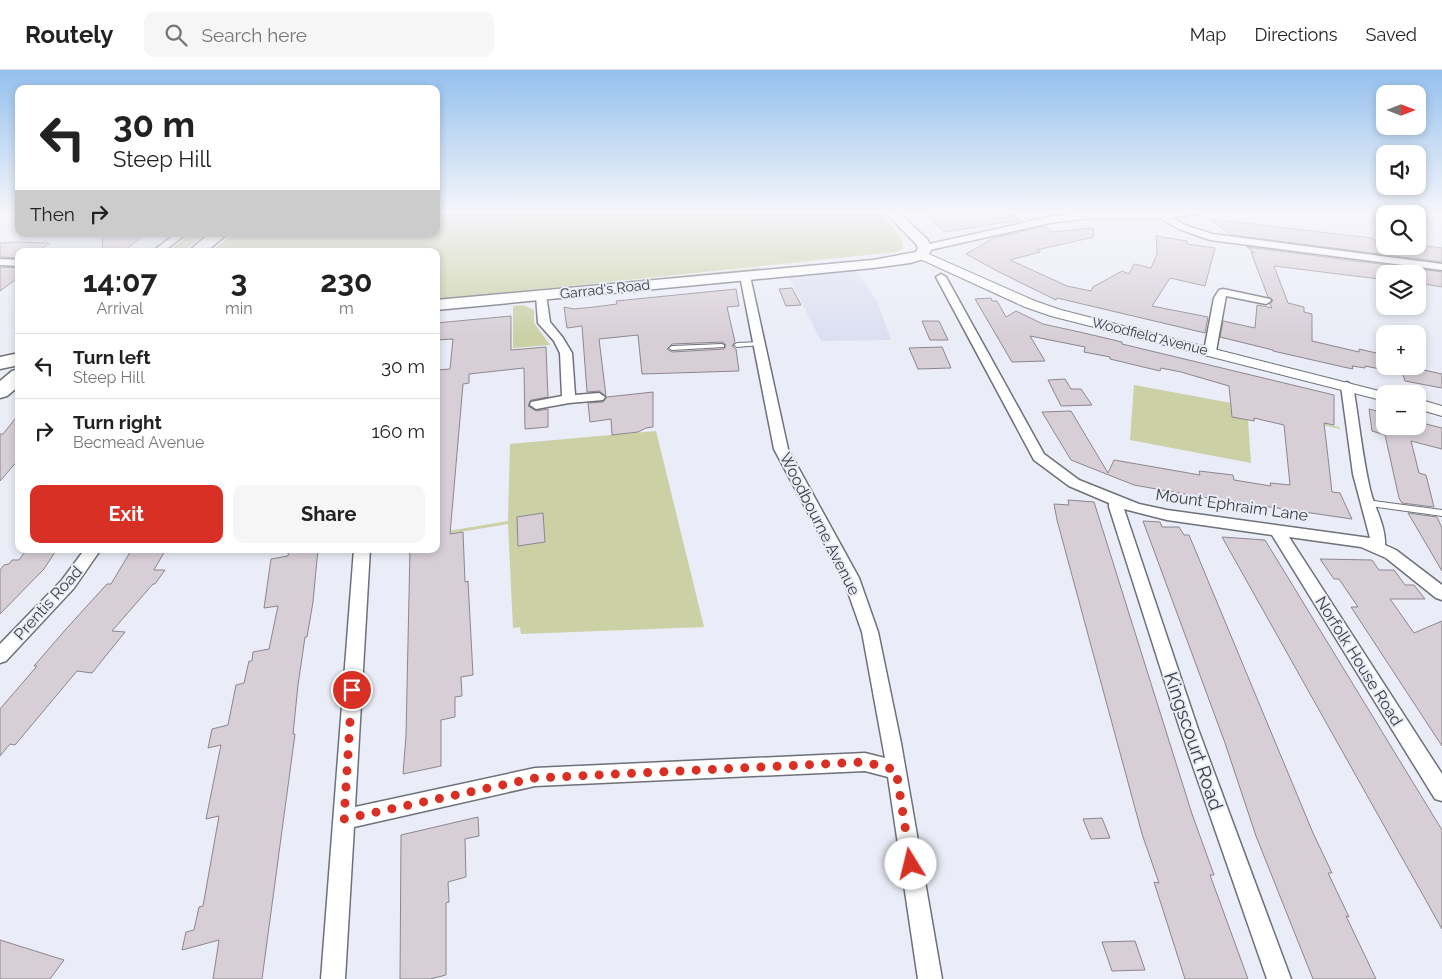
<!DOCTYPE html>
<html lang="en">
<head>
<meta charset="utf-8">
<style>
	:root { --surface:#fff; --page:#f6f6f6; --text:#222; --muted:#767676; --line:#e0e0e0; --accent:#d93025 }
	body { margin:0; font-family:Raleway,sans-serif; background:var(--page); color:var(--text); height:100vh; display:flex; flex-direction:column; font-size:19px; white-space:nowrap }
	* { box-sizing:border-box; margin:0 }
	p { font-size:16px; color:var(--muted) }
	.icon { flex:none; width:28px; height:28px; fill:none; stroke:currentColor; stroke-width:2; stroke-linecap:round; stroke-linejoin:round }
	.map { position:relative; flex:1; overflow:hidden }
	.sheet { position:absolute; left:15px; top:178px; width:425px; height:305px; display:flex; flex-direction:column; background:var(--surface); border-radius:10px; box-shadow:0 2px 8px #0003 }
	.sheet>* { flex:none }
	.banner { position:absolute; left:15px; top:15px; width:425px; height:152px; border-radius:10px; box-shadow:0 2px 8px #0003; background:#fff; color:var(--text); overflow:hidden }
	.needle { width:32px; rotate:90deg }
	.tools { position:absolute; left:1376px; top:15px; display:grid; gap:10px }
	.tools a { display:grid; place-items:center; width:50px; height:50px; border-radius:10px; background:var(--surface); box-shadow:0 2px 8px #0003; font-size:25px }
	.pin { position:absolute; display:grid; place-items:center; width:42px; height:42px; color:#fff; margin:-21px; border:2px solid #fff; border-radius:50%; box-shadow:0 1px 5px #0007 }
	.me { position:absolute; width:55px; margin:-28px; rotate:351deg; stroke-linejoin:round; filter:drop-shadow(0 0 4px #0008) }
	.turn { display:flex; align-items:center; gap:18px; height:105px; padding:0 15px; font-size:22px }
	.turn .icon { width:65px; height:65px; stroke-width:2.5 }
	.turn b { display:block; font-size:35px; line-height:42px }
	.then { display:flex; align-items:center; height:48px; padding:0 15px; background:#0003; gap:10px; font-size:19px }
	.eta { display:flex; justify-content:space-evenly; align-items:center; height:85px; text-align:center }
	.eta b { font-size:30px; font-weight:700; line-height:35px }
	.action { display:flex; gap:10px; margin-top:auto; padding:10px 15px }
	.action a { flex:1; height:58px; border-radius:10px; background:var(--accent); color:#fff; font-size:20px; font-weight:700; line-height:58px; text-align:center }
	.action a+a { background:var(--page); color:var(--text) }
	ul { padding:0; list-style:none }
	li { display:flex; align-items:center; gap:15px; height:65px; padding:0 15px; border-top:1px solid var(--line) }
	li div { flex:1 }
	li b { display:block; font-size:19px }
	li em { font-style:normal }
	header { display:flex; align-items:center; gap:30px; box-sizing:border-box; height:70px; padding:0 25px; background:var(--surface); border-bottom:1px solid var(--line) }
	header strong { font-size:24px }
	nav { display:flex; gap:28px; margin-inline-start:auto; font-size:18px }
	.search { width:350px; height:45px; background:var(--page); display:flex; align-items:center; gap:12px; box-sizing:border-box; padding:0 18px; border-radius:10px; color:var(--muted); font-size:19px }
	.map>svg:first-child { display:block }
	.built { fill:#dcdff1 }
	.green { fill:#cbd0a5 }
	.building { fill:#d7ced6; stroke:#8e868d; fill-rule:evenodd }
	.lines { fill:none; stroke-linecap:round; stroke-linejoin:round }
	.service-casing { stroke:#6e707a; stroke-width:2 }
	.minor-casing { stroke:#6e707a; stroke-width:3 }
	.tertiary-casing { stroke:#6e707a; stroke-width:2 }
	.secondary-casing { stroke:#6e707a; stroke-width:3 }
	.trunk-casing { stroke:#6e707a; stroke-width:3 }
	.service { fill:#fff; fill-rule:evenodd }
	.minor { fill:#fff; fill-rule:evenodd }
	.tertiary { fill:#fff; fill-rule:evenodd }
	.secondary { fill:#fff; fill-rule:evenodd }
	.trunk { fill:#fff; fill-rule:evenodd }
	.route { stroke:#d93025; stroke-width:9; stroke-dasharray:0 16.2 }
	.labels { text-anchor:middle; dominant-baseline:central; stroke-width:4; stroke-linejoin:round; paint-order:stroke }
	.far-street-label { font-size:14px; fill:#3b3c40; stroke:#eaecf7 }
	.street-label { font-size:16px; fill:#3b3c40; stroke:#eaecf7 }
	.near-street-label { font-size:19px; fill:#3b3c40; stroke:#eaecf7 }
</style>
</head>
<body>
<header>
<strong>Routely</strong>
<div class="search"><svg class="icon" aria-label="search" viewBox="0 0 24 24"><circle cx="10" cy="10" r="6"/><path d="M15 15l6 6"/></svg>Search here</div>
<nav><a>Map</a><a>Directions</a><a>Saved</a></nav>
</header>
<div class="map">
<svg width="1442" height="909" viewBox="0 0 1442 909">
	<rect width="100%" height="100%" fill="#eaecf7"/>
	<polygon class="built" points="856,200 877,231 891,270 821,271 788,206"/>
	<g class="green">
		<path d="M436,141H876C886,151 904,165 903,179L896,182L436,230V181H212L234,164H436Z"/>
		<polygon points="191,164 206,164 183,181 169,181"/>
		<polygon points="760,198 761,200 596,214"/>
		<polygon points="524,235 534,240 534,253 550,275 513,278 513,236"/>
		<polygon points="1134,315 1253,337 1339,357 1340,359 1254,339 1255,351 1248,350 1251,393 1130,370"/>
		<polygon points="656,361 704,557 521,564 520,557 513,558 508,454 436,466 436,463 508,451 510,374"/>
	</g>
	<g class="building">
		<polygon points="922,141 1006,141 1019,150 945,162"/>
		<polygon points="1210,149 1372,168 1374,170 1384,171 1385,176 1418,175 1442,178 1442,192 1231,165"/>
		<polygon points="1045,156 1052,162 1093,158 1094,167 1037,180 1040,182 1010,190 1067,216 1091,221 1093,217 1122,201 1129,204 1134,194 1151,198 1157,184 1156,166 1187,171 1187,174 1215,178 1205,216 1170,208 1152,236 1208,247 1205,263 1057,228 1056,230 999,202 966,184 994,168"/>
		<polygon points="103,164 145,164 124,181 102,181"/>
		<polygon points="16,172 49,173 38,181 19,181 19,188 0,187 0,173"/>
		<polygon points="1247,177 1442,202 1442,217 1418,213 1418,204 1385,204 1385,208 1378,207 1379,209 1274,196 1288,233 1304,237 1304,242 1312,244 1312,271 1359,282 1359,279 1385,285 1385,300 1365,296 1365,298 1352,296 1353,299 1348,298 1273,281 1273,280 1220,267 1223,251 1255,258 1257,235 1272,238 1270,234 1273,230 1268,227 1251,182 1255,183"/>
		<polygon points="0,197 19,198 19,207 0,221"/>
		<polygon points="792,218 801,235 786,236 779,219"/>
		<path d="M736,219L739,236L727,237L735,272L732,276L736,279L739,301L642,304L638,265L599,269L606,326L599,321L587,322L582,256L567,258L564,237L574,239L594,237L617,234L616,231ZM723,272L726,275L724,279L672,282L667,279L672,274Z"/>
		<polygon points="991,228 992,231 997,231 1006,247 1016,241 1043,254 1084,263 1122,272 1122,274 1334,325 1334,355 1324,353 1332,422 1340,423 1352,449 1195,426 1134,415 1071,390 1042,342 1071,341 1108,403 1114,390 1200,405 1199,401 1233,405 1234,410 1271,416 1270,413 1290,415 1284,355 1254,348 1254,351 1232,347 1229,316 1181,302 1161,298 1160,301 1110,289 1110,287 1084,282 1085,277 1030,266 1045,291 1012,292 975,229"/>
		<polygon points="511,246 511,280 546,277 548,327 531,330 528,336 536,341 548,339 548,357 525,359 524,298 469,304 469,313 463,314 450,464 463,462 465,512 468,511 473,605 461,607 462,626 455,627 455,647 441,650 441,696 403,704 406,665 410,479 436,479 436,300 450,299 453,269 436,270 436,253"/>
		<polygon points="922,251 939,251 948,270 930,270"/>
		<polygon points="942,277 951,298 918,299 909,278"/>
		<polygon points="1400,296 1414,296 1415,298 1442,304 1442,318 1405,311"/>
		<polygon points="1065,309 1071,319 1081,319 1092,335 1061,336 1048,310"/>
		<polygon points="653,322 653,357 646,358 638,362 612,365 611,349 590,352 588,333 603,332 607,327"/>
		<polygon points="1369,339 1385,343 1385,356 1418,356 1418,352 1442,358 1442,379 1411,371 1419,403 1426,405 1434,437 1402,433 1399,428 1385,365 1372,361"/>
		<polygon points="19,344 19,389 0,411 0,364 3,364"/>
		<polygon points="1068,430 1094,432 1192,744 1214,805 1210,805 1248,909 1185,909 1154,812 1159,813 1142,764 1057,450 1054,434 1069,435"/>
		<polygon points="543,443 545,472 518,476 517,447"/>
		<polygon points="1408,443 1437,447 1442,458 1442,501"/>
		<polygon points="1143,451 1160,452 1162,457 1179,457 1184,465 1189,465 1313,763 1332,803 1328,803 1349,847 1346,846 1376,909 1313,909 1256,766 1225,673"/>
		<polygon points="1222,467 1265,470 1442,760 1442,859"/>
		<polygon points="27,479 57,479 44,499 0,544 0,500 4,495 9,494 12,490 19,490"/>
		<polygon points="132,479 166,479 154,500 165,500 155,514 153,514 112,561 125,562 92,603 77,601 15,675 10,674 0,686 0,639 37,596 34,596 66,559 107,514 111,514"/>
		<polygon points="289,479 318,479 313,532 307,567 305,567 298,615 293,664 295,664 262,909 213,909 219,870 182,880 186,862 194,860 199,837 203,836 219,746 206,749 221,675 208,678 212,659 228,655 236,615 244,613 249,591 252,591 253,582 269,579 278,536 264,538 271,489 288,486"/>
		<polygon points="1320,489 1372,490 1379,500 1394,500 1405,515 1414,515 1425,529 1390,529 1414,563 1442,551 1442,676 1351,537 1358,537 1339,509 1334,509"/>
		<polygon points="478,747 479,766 465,769 466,807 448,812 449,832 446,833 446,905 430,909 400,909 401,765"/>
		<polygon points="1102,748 1110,768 1091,769 1083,749"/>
		<polygon points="0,870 64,890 50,909 0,909"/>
		<polygon points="1135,871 1145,900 1112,901 1102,872"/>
	</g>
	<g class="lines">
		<defs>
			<g id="service">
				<polygon points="1008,141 1013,141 1033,153 1029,154"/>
				<polygon points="759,272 762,274 761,275 737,277 734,275 737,273"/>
				<polygon points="722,274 724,275 724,277 672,280 669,278 672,276"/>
				<polygon points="1366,430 1442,440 1442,446 1363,435 1362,433 1363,431"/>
			</g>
			<g id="minor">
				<polygon points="1174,141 1204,141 1199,144 1172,147 1185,155 1212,164 1442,194 1442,200 1210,170 1179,159 1160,148 1090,148 1050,153 925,181 920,178 925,175 1050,147 1090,142"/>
				<polygon points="175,164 186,164 164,181 153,181"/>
				<polygon points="0,189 19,190 19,196 0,195"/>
				<polygon points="745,203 750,206 788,379 859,508 878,562 901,673 942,909 918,909 888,707 865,701 535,716 354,757 345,909 321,909 354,479 370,479 355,737 535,698 865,683 885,688 862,562 843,508 774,379 740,206"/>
				<path d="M941,204L946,207L1044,384L1079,410L1139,434L1167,440L1370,468L1353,404L1341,316L1347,312L1353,316C1359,350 1362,385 1370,419C1374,437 1386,456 1385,475L1396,480L1442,515V530L1436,528L1386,488L1361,477L1289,467L1442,704V731L1435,729L1272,465L1167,450L1124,439L1198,659L1291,909H1267L1180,659L1109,437V433L1069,416L1034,390L936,207Z"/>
				<polygon points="1223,219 1270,229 1271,231 1266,234 1226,226 1216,281 1210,285 1204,281 1214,228 1219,220"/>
				<polygon points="541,222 546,225 550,252 563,268 572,283 575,325 599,323 605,327 603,330 569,333 536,339 530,335 531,332 562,326 560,283 554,271 538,253 536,225"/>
				<polygon points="85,479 101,479 74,518 6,591 0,593 0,574 62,510"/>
			</g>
			<g id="tertiary">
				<polygon points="922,181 1035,231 1061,240 1391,324 1385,324 1385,331 1051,246 1025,237 918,188 916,185"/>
				<polygon points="1418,329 1442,336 1442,346 1418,339"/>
			</g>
			<polygon id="secondary" points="884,141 897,141 927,169 932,178 927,188 910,193 873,198 436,240 436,230 873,190 916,182 918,178 916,174"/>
			<g id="trunk">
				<polygon points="209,164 227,164 207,181 189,181"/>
				<polygon points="19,283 19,295 0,299 0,287"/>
				<polygon points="19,299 19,316 7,326 0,328 0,311 12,301"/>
			</g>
		</defs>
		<use href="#service" class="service-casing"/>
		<use href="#minor" class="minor-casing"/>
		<use href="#tertiary" class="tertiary-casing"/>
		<use href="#secondary" class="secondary-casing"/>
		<use href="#trunk" class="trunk-casing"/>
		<use href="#service" class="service"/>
		<use href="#minor" class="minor"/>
		<use href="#tertiary" class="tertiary"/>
		<use href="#secondary" class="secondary"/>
		<use href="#trunk" class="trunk"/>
	</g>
	<linearGradient id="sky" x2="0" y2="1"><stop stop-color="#94c0ee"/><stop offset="0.53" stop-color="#f6f6fb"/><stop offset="1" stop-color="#f6f6fb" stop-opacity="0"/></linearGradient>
	<rect width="1442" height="268" fill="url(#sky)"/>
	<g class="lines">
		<polyline class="route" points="352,620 344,749 535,708 865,692 896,700 911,794"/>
	</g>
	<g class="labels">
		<g class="far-street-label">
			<text transform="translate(605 219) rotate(-6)">Garrad's Road</text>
			<text transform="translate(1150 266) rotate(14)">Woodfield Avenue</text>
		</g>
		<g class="street-label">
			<text transform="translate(1232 435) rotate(8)">Mount Ephraim Lane</text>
			<text transform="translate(820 454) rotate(63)">Woodbourne Avenue</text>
			<text transform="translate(48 533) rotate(-48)">Prentis Road</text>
			<text transform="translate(1359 591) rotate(58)">Norfolk House Road</text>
		</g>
		<g class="near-street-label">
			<text transform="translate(1194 671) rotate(71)">Kingscourt Road</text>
		</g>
	</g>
</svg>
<div class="tools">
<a><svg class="needle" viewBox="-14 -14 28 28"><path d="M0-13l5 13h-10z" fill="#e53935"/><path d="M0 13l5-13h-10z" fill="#767676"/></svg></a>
<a><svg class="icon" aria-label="sound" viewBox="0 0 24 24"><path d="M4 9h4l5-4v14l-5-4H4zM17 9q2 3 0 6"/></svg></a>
<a><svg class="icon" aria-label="search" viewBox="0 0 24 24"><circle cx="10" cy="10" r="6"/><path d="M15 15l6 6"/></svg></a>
<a><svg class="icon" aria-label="layers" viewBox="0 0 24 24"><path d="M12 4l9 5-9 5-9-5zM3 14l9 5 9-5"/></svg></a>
<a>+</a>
<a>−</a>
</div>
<div class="pin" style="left:352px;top:620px;background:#d93025"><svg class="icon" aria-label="arrive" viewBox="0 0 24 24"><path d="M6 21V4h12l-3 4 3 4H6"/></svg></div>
<svg class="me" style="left:911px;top:794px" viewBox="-20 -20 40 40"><circle r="19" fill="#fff"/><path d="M0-13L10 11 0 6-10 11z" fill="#d93025"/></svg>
<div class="banner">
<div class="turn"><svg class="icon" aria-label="left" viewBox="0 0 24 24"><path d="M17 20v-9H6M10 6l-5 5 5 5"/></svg><div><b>30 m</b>Steep Hill</div></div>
<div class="then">Then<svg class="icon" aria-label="right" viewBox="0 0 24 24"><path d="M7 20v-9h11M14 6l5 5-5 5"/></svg></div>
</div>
<section class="sheet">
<div class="eta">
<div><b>14:07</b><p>Arrival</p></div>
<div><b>3</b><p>min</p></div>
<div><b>230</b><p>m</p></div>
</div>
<ul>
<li><svg class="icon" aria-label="left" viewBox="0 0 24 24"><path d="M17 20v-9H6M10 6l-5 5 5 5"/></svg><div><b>Turn left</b><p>Steep Hill</p></div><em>30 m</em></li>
<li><svg class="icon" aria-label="right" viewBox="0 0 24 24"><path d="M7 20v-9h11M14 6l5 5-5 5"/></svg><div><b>Turn right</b><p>Becmead Avenue</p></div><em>160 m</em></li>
</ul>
<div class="action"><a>Exit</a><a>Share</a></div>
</section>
</div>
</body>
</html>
